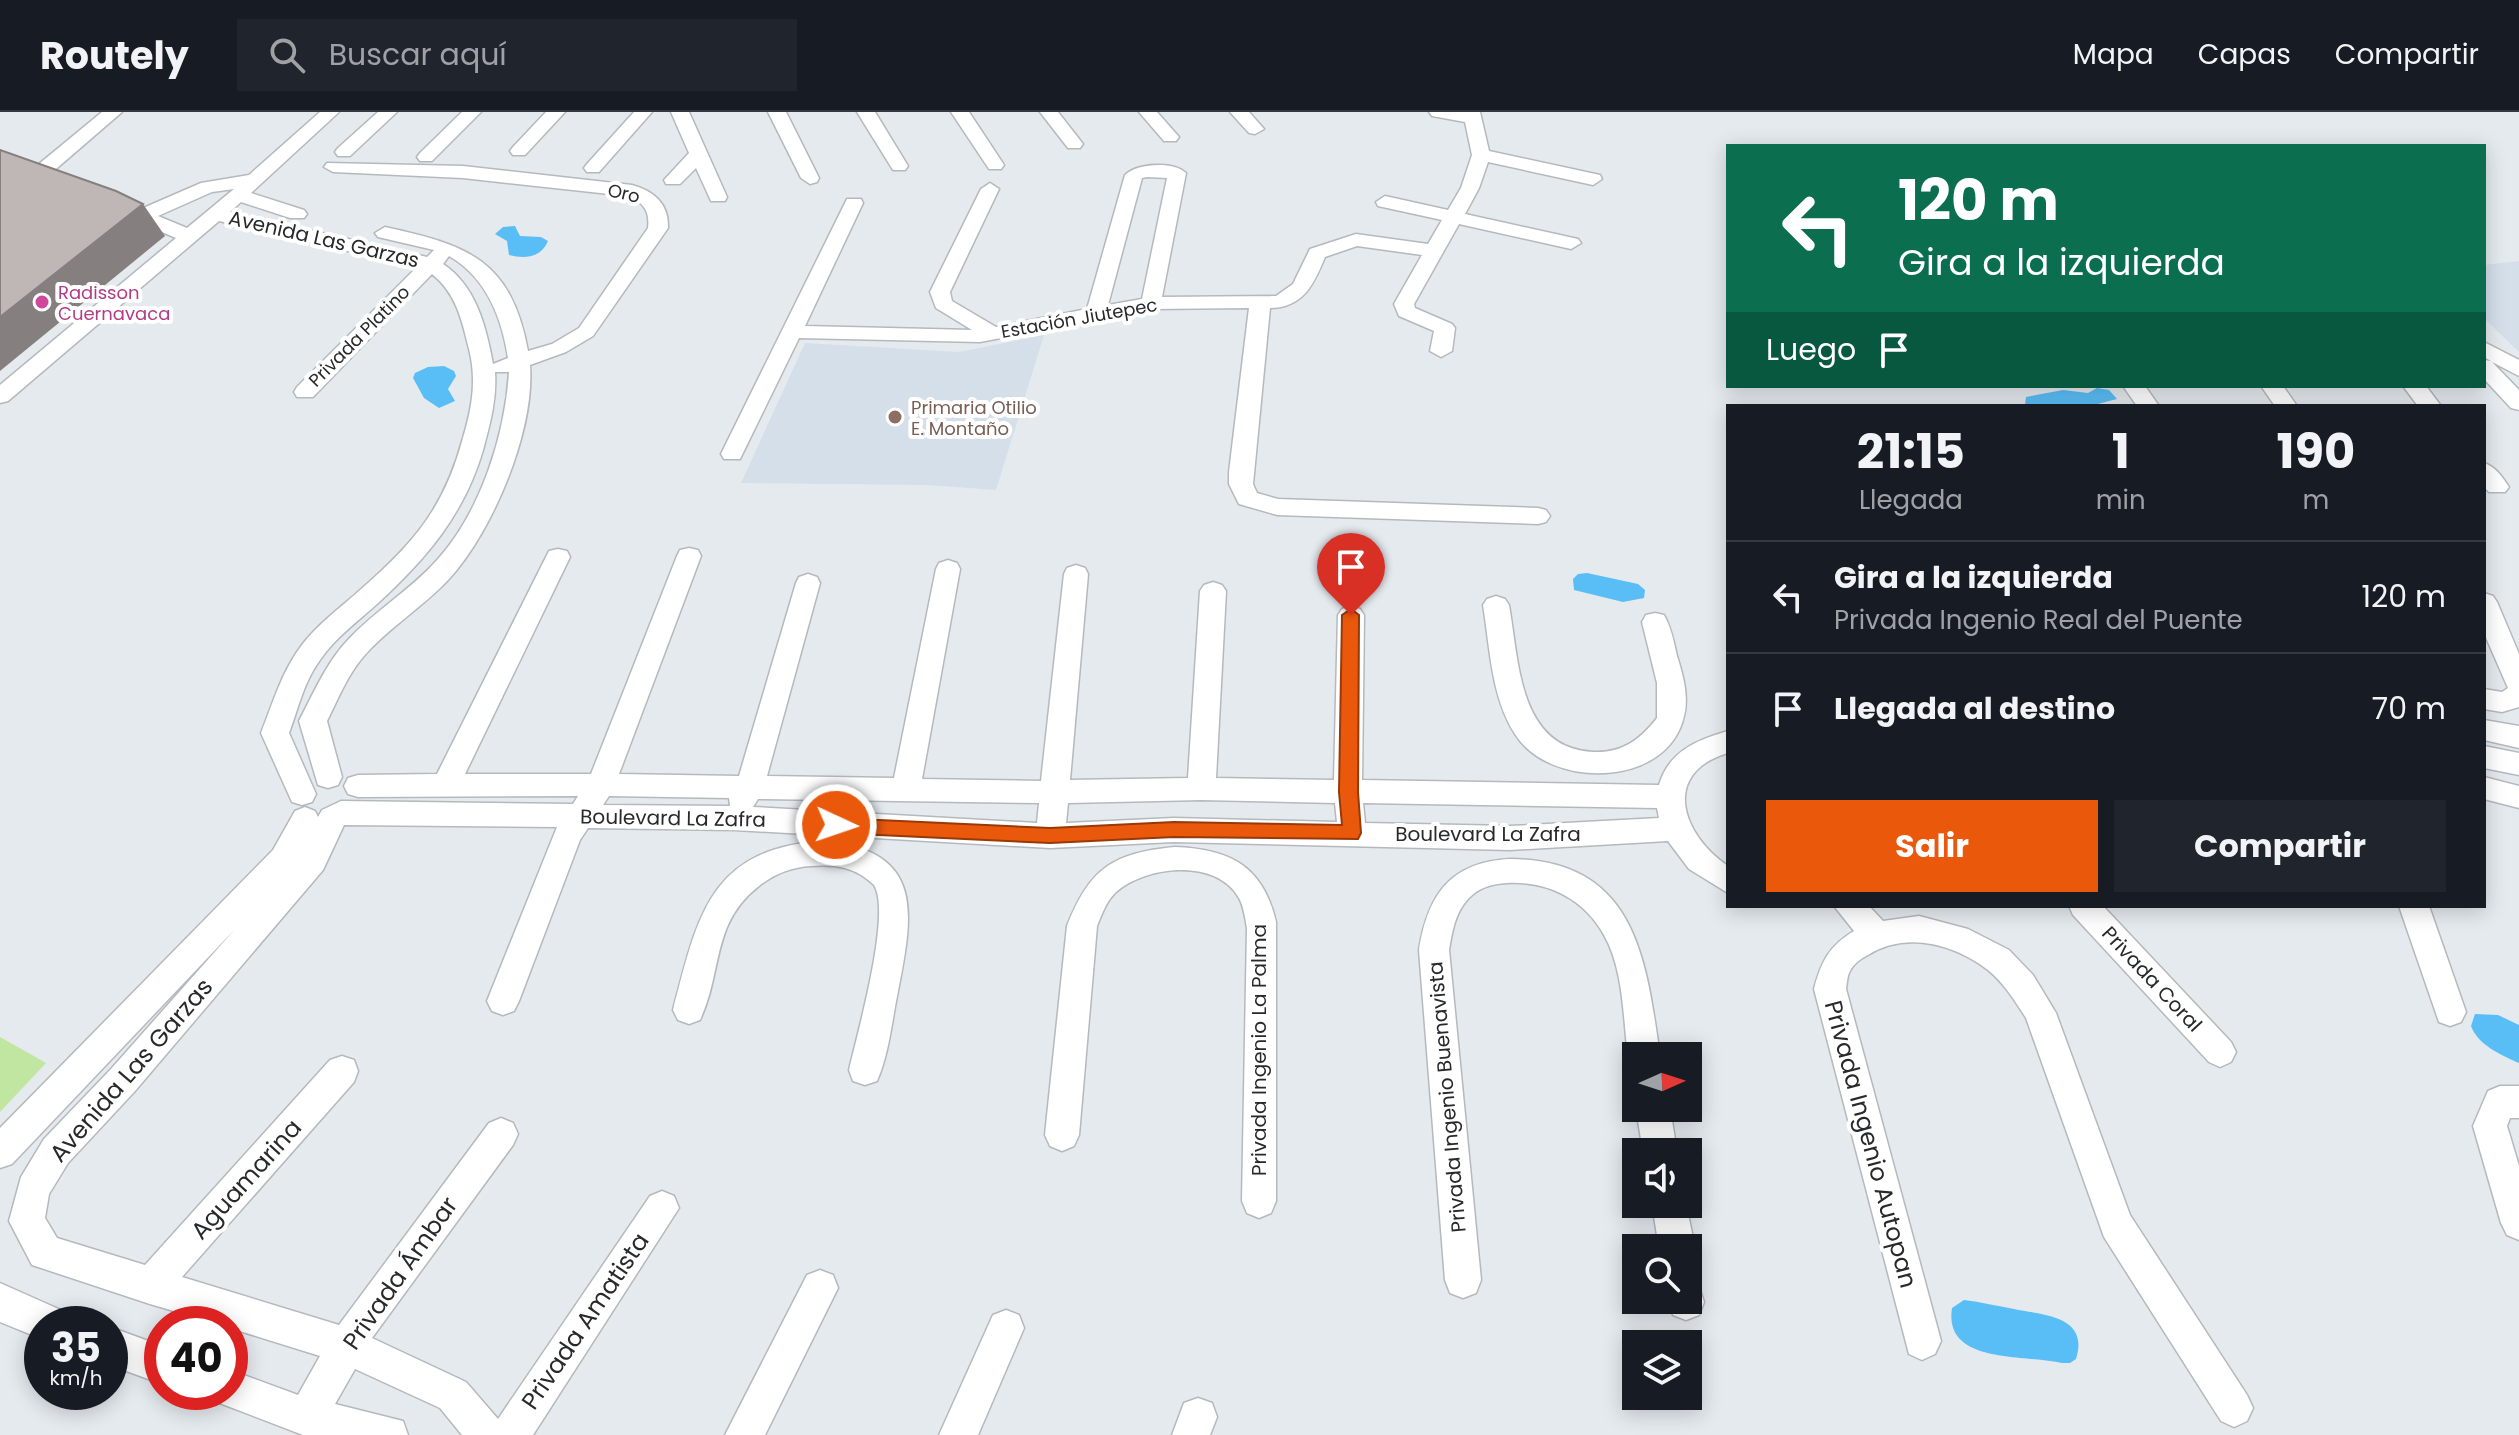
<!DOCTYPE html>
<html lang="es">
<head>
<meta charset="utf-8">
<style>
	:root { --surface:#171b24; --page:#20242c; --text:#f1f3f6; --muted:#9ea1a6; --line:#363941; --accent:#ea580c }
	body { margin:0; font-family:Poppins,sans-serif; background:var(--page); color:var(--text); height:100vh; display:flex; flex-direction:column; font-size:30px; white-space:nowrap }
	* { box-sizing:border-box; margin:0 }
	p { font-size:26px; color:var(--muted) }
	.icon { flex:none; width:44px; height:44px; fill:none; stroke:currentColor; stroke-width:2; stroke-linecap:round; stroke-linejoin:round }
	.map { position:relative; flex:1; overflow:hidden }
	.sheet { position:absolute; left:1726px; top:292px; width:760px; height:504px; display:flex; flex-direction:column; background:var(--surface); border-radius:0px; box-shadow:0 4px 20px #0003 }
	.sheet>* { flex:none }
	.hud { position:absolute; left:1726px; top:32px; width:760px; height:244px; border-radius:0px; box-shadow:0 4px 20px #0003; background:#0b6e4f; color:#fff; overflow:hidden }
	.needle { width:52px; rotate:87deg }
	.buttons { position:absolute; left:1622px; top:930px; display:grid; gap:16px }
	.buttons a { display:grid; place-items:center; width:80px; height:80px; border-radius:0px; background:var(--surface); box-shadow:0 4px 20px #0003; font-size:40px }
	.speed { position:absolute; left:24px; top:1194px; display:flex; gap:16px; font-size:40px; font-weight:700; text-align:center }
	.speed>* { display:grid; place-content:center; width:104px; height:104px; border-radius:50%; background:var(--surface); box-shadow:0 4px 20px #0003; line-height:1 }
	.speed small { font-size:20px; font-weight:400 }
	.speed .limit { border:12px solid #d22; background:#fff; color:#111 }
	.pin { position:absolute; display:grid; place-items:center; width:68px; height:68px; color:#fff; margin:-82px -34px; border-radius:50% 50% 50% 0; rotate:-45deg; box-shadow:0 0 8px #0007 }
	.pin .icon { rotate:45deg }
	.me { position:absolute; width:88px; margin:-44px; rotate:93deg; stroke-linejoin:round; filter:drop-shadow(0 0 6px #0008) }
	.turn { display:flex; align-items:center; gap:28px; height:168px; padding:0 40px; font-size:36px }
	.turn .icon { width:104px; height:104px; stroke-width:2.5 }
	.turn b { display:block; font-size:56px; line-height:68px }
	.then { display:flex; align-items:center; height:76px; padding:0 40px; background:#0003; gap:16px; font-size:30px }
	.eta { display:flex; justify-content:space-evenly; align-items:center; height:136px; text-align:center }
	.eta b { font-size:48px; font-weight:700; line-height:56px }
	.cta { display:flex; gap:16px; margin-top:auto; padding:16px 40px }
	.cta a { flex:1; height:92px; border-radius:0px; background:var(--accent); color:#fff; font-size:32px; font-weight:700; line-height:92px; text-align:center }
	.cta a+a { background:var(--page); color:var(--text) }
	ul { padding:0; list-style:none }
	li { display:flex; align-items:center; gap:24px; height:112px; padding:0 40px; border-top:2px solid var(--line) }
	li div { flex:1 }
	li b { display:block; font-size:30px }
	li em { font-style:normal }
	header { display:flex; align-items:center; gap:48px; box-sizing:border-box; height:112px; padding:0 40px; background:var(--surface); border-bottom:2px solid var(--line) }
	header strong { font-size:38px }
	nav { display:flex; gap:44px; margin-inline-start:auto; font-size:28px }
	.search { width:560px; height:72px; background:var(--page); display:flex; align-items:center; gap:20px; box-sizing:border-box; padding:0 28px; border-radius:0px; color:var(--muted); font-size:30px }
	.map>svg:first-child { display:block }
	.built { fill:#d5dfea }
	.green { fill:#c0e6a1 }
	.water { fill:#5abef6 }
	.lines { fill:none; stroke-linecap:round; stroke-linejoin:round }
	.minor-casing { stroke:#b5b9be; stroke-width:3 }
	.minor { fill:#fff; fill-rule:evenodd }
	.shaded-wall { fill:#85807f }
	.building { fill:#beb7b6; stroke:#85807f; stroke-width:2 }
	.route { fill:#ea580c; stroke:#983908; stroke-width:2 }
	.hotel-dot { fill:#d1479c; stroke:#fff; stroke-width:3 }
	.education-dot { fill:#8d6e63; stroke:#fff; stroke-width:3 }
	.labels { text-anchor:middle; dominant-baseline:central; stroke-width:8; stroke-linejoin:round; paint-order:stroke }
	.far-street-label { font-size:18px; fill:#28292b; stroke:#fff }
	.far-hotel-label { font-size:18px; fill:#b23c85; stroke:#fff; text-anchor:start }
	.far-education-label { font-size:18px; fill:#785e54; stroke:#fff; text-anchor:start }
	.street-label { font-size:20px; fill:#28292b; stroke:#fff }
	.near-street-label { font-size:24px; fill:#28292b; stroke:#fff }
</style>
</head>
<body>
<header>
<strong>Routely</strong>
<div class="search"><svg class="icon" aria-label="search" viewBox="0 0 24 24"><circle cx="10" cy="10" r="6"/><path d="M15 15l6 6"/></svg>Buscar aquí</div>
<nav><a>Mapa</a><a>Capas</a><a>Compartir</a></nav>
</header>
<div class="map">
<svg width="2519" height="1323" viewBox="0 0 2519 1323">
	<rect width="100%" height="100%" fill="#e5eaef"/>
	<g class="built">
		<polygon points="2519,149 2519,240 2484,206 2484,153"/>
		<polygon points="1044,223 996,378 926,373 741,371 805,231 959,240"/>
	</g>
	<polygon class="green" points="0,925 46,951 0,1000"/>
	<g class="water">
		<path d="M515,114L520,124L541,125L548,129C541,146 525,147 509,143L507,129L495,122L503,115Z"/>
		<polygon points="444,254 454,259 456,264 448,277 455,289 439,296 424,286 413,266 415,261 428,255"/>
		<polygon points="2097,276 2109,278 2117,287 2090,294 2025,293 2026,285 2063,278 2088,281"/>
		<polygon points="1587,461 1638,472 1645,478 1644,486 1623,490 1574,478 1573,467 1578,462"/>
		<path d="M2475,902L2498,903L2519,913V951C2501,943 2478,933 2471,914Z"/>
		<path d="M1964,1188C1981,1190 1997,1194 2014,1197C2041,1203 2090,1203 2076,1247L2070,1251H2062C2026,1242 1943,1253 1952,1196Z"/>
	</g>
	<g class="lines">
		<defs>
			<g id="minor">
				<polygon points="102,0 122,0 42,69 28,69 26,65 28,61"/>
				<path d="M320,0H339L251,81L304,98L307,102L304,106H290L241,90L230,100L427,145L434,138L378,125L375,121L385,115C467,133 511,147 528,239L552,232L579,216L648,116C650,99 644,91 628,84L463,66L333,60L324,55L327,51L463,54L632,73C654,79 669,92 668,116L593,224L566,240L530,253C535,318 493,419 449,467C423,495 388,516 363,545C347,564 338,587 327,609L342,665L338,673L328,676L318,673L299,609C313,582 326,552 346,530C374,499 411,478 438,447C481,399 505,323 509,260H495C497,287 490,312 483,338C464,403 426,447 377,492C357,510 335,526 320,548C304,569 298,597 289,621L316,682L312,690L302,693L292,690L261,621C273,591 282,559 302,533C318,512 340,496 359,479C413,432 444,397 463,326C472,296 477,268 469,237C462,208 456,181 432,162L313,285H297L294,280L297,275L417,155L219,109L8,289L0,291V273L176,126L111,98L109,94L111,90L118,88L141,97L201,71L249,63ZM234,77L187,116L158,104L212,80ZM449,144C486,165 502,206 508,246L493,252C486,214 476,174 443,152Z"/>
				<polygon points="378,0 397,0 350,44 338,44 335,40 338,36"/>
				<polygon points="462,0 481,0 432,49 420,49 417,45 420,41"/>
				<polygon points="546,0 565,0 525,43 513,43 510,39 513,35"/>
				<polygon points="634,0 652,0 599,60 587,60 584,56 587,52"/>
				<polygon points="671,0 689,0 727,85 725,89 711,89 696,56 680,72 666,72 664,68 689,41"/>
				<polygon points="768,0 786,0 819,66 817,70 810,72 801,66"/>
				<polygon points="857,0 875,0 908,54 905,58 893,58"/>
				<polygon points="951,0 969,0 1004,53 1001,57 989,57"/>
				<polygon points="1040,0 1058,0 1083,32 1080,36 1068,36"/>
				<polygon points="1139,0 1157,0 1179,25 1176,29 1164,29"/>
				<polygon points="1230,0 1249,0 1264,17 1255,22 1249,21"/>
				<path d="M1429,0H1480L1489,39L1600,63L1602,67L1593,73L1488,50L1479,76L1465,102L1578,127L1581,131L1571,137L1459,112L1414,192L1415,196L1452,212L1455,216L1452,239L1441,245L1430,239L1434,219L1399,204L1394,192L1422,143L1357,134L1325,145C1314,172 1303,196 1270,196L1253,372L1257,381L1278,387L1538,396L1546,398L1550,404L1546,410L1538,412L1277,403L1239,392L1229,372V360L1249,196L1151,197L980,230L799,226L740,347H724L721,342L847,87H861L863,91L805,214L972,218L936,196L930,180L981,77L990,71L999,77L950,180L952,189L996,215L1087,197L1125,63C1137,51 1174,49 1186,61L1162,185L1276,184L1293,172L1310,137L1356,122L1428,132L1442,108L1378,94L1376,90L1385,84L1448,98L1461,76L1472,43L1465,10L1432,4ZM1147,65L1167,66L1142,187L1108,193L1142,66Z"/>
				<polygon points="2484,230 2519,248 2519,264 2492,250 2519,278 2519,298 2511,296 2484,267 2484,248 2491,249 2484,245"/>
				<polygon points="2123,274 2145,274 2159,294 2137,294"/>
				<polygon points="2261,274 2283,274 2297,294 2275,294"/>
				<polygon points="2403,274 2426,274 2441,294 2418,294"/>
				<path d="M2484,351C2496,355 2502,365 2509,375L2505,380H2489L2484,375Z"/>
				<path d="M689,436L698,438L701,444L619,662L739,664L796,471L799,465L808,462L817,465L820,471L767,664L894,666L936,457L939,451L948,448L957,451L960,457L922,667L1041,669L1064,462L1067,456L1076,453L1085,456L1088,462L1070,668L1188,666L1200,479L1204,473L1213,470L1222,473L1226,479L1216,666L1334,668L1338,503L1342,497L1351,494L1360,497L1364,503L1362,668L1659,673C1669,639 1697,628 1728,619V641C1660,661 1682,723 1728,754V781L1689,757L1668,729L1510,738L1174,730L1050,736L735,718L588,716L580,728L519,889L514,899L503,903L492,899L487,889L557,715L344,713L323,758L135,979L68,1051L49,1082L45,1106L57,1126L145,1153L330,948L342,944L354,948L358,959L354,970L182,1165L339,1213L489,1011L501,1006L513,1011L518,1022L513,1033L372,1226L466,1270L498,1307L650,1084L662,1079L674,1084L679,1096L533,1323H462L440,1296L355,1257L335,1292L403,1309L408,1323H303L217,1290L212,1280H230V1258L298,1283L320,1244L230,1216V1212H218L150,1192L32,1153L9,1109L21,1065L44,1027L111,957L236,816L12,1052L0,1056V1016L273,738L295,699L305,695L315,699L318,705L322,698L341,689L573,692L578,684L358,685L348,682L344,674L348,666L358,663L437,662L546,445L549,439L558,437L567,439L570,445L465,662H591L677,444L680,438ZM609,684L729,686L730,694L603,693ZM758,687L1039,691L1037,711L753,695ZM1201,688L1335,691L1337,710L1174,706L1066,711L1068,691ZM1363,691L1657,696L1659,706L1510,714L1365,711Z"/>
				<polygon points="2484,481 2493,484 2497,490 2519,542 2519,595 2502,600 2484,597 2484,577 2502,580 2508,576 2484,521"/>
				<path d="M1496,484L1505,487L1509,493C1519,549 1518,637 1594,640C1622,641 1640,628 1657,606V571L1642,510L1646,503L1655,501L1664,503C1671,515 1674,530 1677,544C1683,563 1689,584 1684,604C1668,676 1550,678 1515,622C1491,585 1490,535 1483,493L1487,487Z"/>
				<polygon points="2484,608 2519,614 2519,636 2484,628"/>
				<polygon points="2484,634 2519,641 2519,663 2484,656"/>
				<polygon points="2484,665 2519,674 2519,696 2484,687"/>
				<path d="M826,729C925,740 913,802 898,879C892,908 889,942 877,969L865,973L853,969L849,958C857,923 892,801 874,773C856,755 835,752 811,754C792,755 774,762 759,774C711,811 723,859 700,908L689,912L678,908L673,898C698,803 710,735 826,729Z"/>
				<path d="M1175,735C1230,737 1263,754 1276,810V1089L1271,1101L1259,1106L1247,1101L1242,1089L1247,816C1245,806 1244,795 1239,786C1216,745 1144,754 1115,781C1106,790 1102,802 1097,814L1079,1023L1074,1034L1062,1039L1050,1034L1045,1023L1067,814C1090,756 1113,741 1175,735Z"/>
				<path d="M1510,747C1635,748 1646,845 1660,944H1636V956L1633,955L1628,944C1623,906 1624,858 1604,823C1584,787 1548,769 1507,771C1492,772 1479,775 1468,787C1455,801 1452,820 1449,838L1481,1168L1476,1181L1463,1186L1450,1181L1445,1168L1419,838C1428,782 1451,750 1510,747Z"/>
				<path d="M1834,794H1869L1883,809L1919,804L1968,817L2009,838L2033,863L2056,901L2130,1103L2247,1283L2253,1296L2247,1309L2234,1315L2221,1309L2104,1125L2026,906C2015,889 2004,871 1988,858C1954,832 1906,819 1868,843C1862,846 1853,852 1850,859C1847,864 1847,871 1846,877L1941,1229L1935,1242L1922,1248L1909,1242L1814,877C1821,850 1829,834 1854,819Z"/>
				<polygon points="2069,794 2103,794 2231,930 2236,940 2231,950 2220,955 2209,950 2073,803"/>
				<polygon points="2399,794 2429,794 2466,900 2461,910 2450,914 2439,910"/>
				<polygon points="2500,974 2519,974 2519,1006 2510,1006 2507,1014 2519,1054 2519,1128 2507,1123 2501,1111 2473,1014 2488,979"/>
				<polygon points="1636,996 1670,996 1677,1040 1643,1040"/>
				<polygon points="1652,1092 1686,1092 1695,1136 1690,1149 1688,1136 1659,1136"/>
				<polygon points="820,1158 833,1163 838,1176 765,1323 725,1323 807,1163"/>
				<polygon points="0,1171 63,1199 68,1212 42,1212 42,1227 0,1210"/>
				<polygon points="1688,1171 1699,1175 1704,1190 1699,1203 1686,1208 1673,1203 1668,1188 1688,1188"/>
				<polygon points="1006,1198 1019,1203 1024,1216 978,1323 939,1323 993,1203"/>
				<polygon points="110,1215 162,1234 162,1272 110,1253"/>
				<polygon points="1198,1286 1212,1291 1217,1305 1210,1323 1172,1323 1184,1291"/>
			</g>
		</defs>
		<use href="#minor" class="minor-casing"/>
		<use href="#minor" class="minor"/>
	</g>
	<polygon class="shaded-wall" points="143,92 165,124 0,259 0,205"/>
	<polygon class="building" points="0,38 116,79 143,92 0,205"/>
	<polygon class="route" points="1351,497 1359,503 1358,680 1361,721 1358,727 1174,725 1050,731 836,721 829,719 827,713 829,708 836,706 1050,716 1174,710 1342,713 1339,680 1342,503"/>
	<circle class="hotel-dot" cx="42" cy="190" r="8"/>
	<circle class="education-dot" cx="895" cy="305" r="8"/>
	<g class="labels">
		<g class="far-street-label">
			<text transform="translate(624 81) rotate(13)">Oro</text>
			<text transform="translate(1079 206) rotate(-10)">Estación Jiutepec</text>
			<text transform="translate(359 224) rotate(-45)">Privada Platino</text>
		</g>
		<g class="far-hotel-label">
			<text x="58" y="180">Radisson<tspan x="58" dy="21">Cuernavaca</tspan></text>
		</g>
		<g class="far-education-label">
			<text x="911" y="295">Primaria Otilio<tspan x="911" dy="21">E. Montaño</tspan></text>
		</g>
		<g class="street-label">
			<text transform="translate(324 127) rotate(13)">Avenida Las Garzas</text>
			<text transform="translate(673 706) rotate(1)">Boulevard La Zafra</text>
			<text x="1488" y="722">Boulevard La Zafra</text>
			<text transform="translate(2152 867) rotate(47)">Privada Coral</text>
			<text transform="translate(1259 938) rotate(-90)">Privada Ingenio La Palma</text>
			<text transform="translate(1447 985) rotate(-95)">Privada Ingenio Buenavista</text>
		</g>
		<g class="near-street-label">
			<text transform="translate(131 958) rotate(-49)">Avenida Las Garzas</text>
			<text transform="translate(1871 1032) rotate(75)">Privada Ingenio Autopan</text>
			<text transform="translate(246 1067) rotate(-48)">Aguamarina</text>
			<text transform="translate(400 1161) rotate(-55)">Privada Ámbar</text>
			<text transform="translate(585 1209) rotate(-56)">Privada Amatista</text>
		</g>
	</g>
</svg>
<div class="buttons">
<a><svg class="needle" viewBox="-14 -14 28 28"><path d="M0-13l5 13h-10z" fill="#e53935"/><path d="M0 13l5-13h-10z" fill="#9ea1a6"/></svg></a>
<a><svg class="icon" aria-label="sound" viewBox="0 0 24 24"><path d="M4 9h4l5-4v14l-5-4H4zM17 9q2 3 0 6"/></svg></a>
<a><svg class="icon" aria-label="search" viewBox="0 0 24 24"><circle cx="10" cy="10" r="6"/><path d="M15 15l6 6"/></svg></a>
<a><svg class="icon" aria-label="layers" viewBox="0 0 24 24"><path d="M12 4l9 5-9 5-9-5zM3 14l9 5 9-5"/></svg></a>
</div>
<div class="speed"><div>35<small>km/h</small></div><div class="limit">40</div></div>
<div class="pin" style="left:1351px;top:503px;background:#d93025"><svg class="icon" aria-label="arrive" viewBox="0 0 24 24"><path d="M6 21V4h12l-3 4 3 4H6"/></svg></div>
<svg class="me" style="left:836px;top:713px" viewBox="-20 -20 40 40"><circle r="17" fill="#ea580c" stroke="#fff" stroke-width="3"/><path d="M0-11L8 9 0 5-8 9z" fill="#fff"/></svg>
<div class="hud">
<div class="turn"><svg class="icon" aria-label="left" viewBox="0 0 24 24"><path d="M17 20v-9H6M10 6l-5 5 5 5"/></svg><div><b>120 m</b>Gira a la izquierda</div></div>
<div class="then">Luego<svg class="icon" aria-label="arrive" viewBox="0 0 24 24"><path d="M6 21V4h12l-3 4 3 4H6"/></svg></div>
</div>
<section class="sheet">
<div class="eta">
<div><b>21:15</b><p>Llegada</p></div>
<div><b>1</b><p>min</p></div>
<div><b>190</b><p>m</p></div>
</div>
<ul>
<li><svg class="icon" aria-label="left" viewBox="0 0 24 24"><path d="M17 20v-9H6M10 6l-5 5 5 5"/></svg><div><b>Gira a la izquierda</b><p>Privada Ingenio Real del Puente</p></div><em>120 m</em></li>
<li><svg class="icon" aria-label="arrive" viewBox="0 0 24 24"><path d="M6 21V4h12l-3 4 3 4H6"/></svg><div><b>Llegada al destino</b></div><em>70 m</em></li>
</ul>
<div class="cta"><a>Salir</a><a>Compartir</a></div>
</section>
</div>
</body>
</html>
